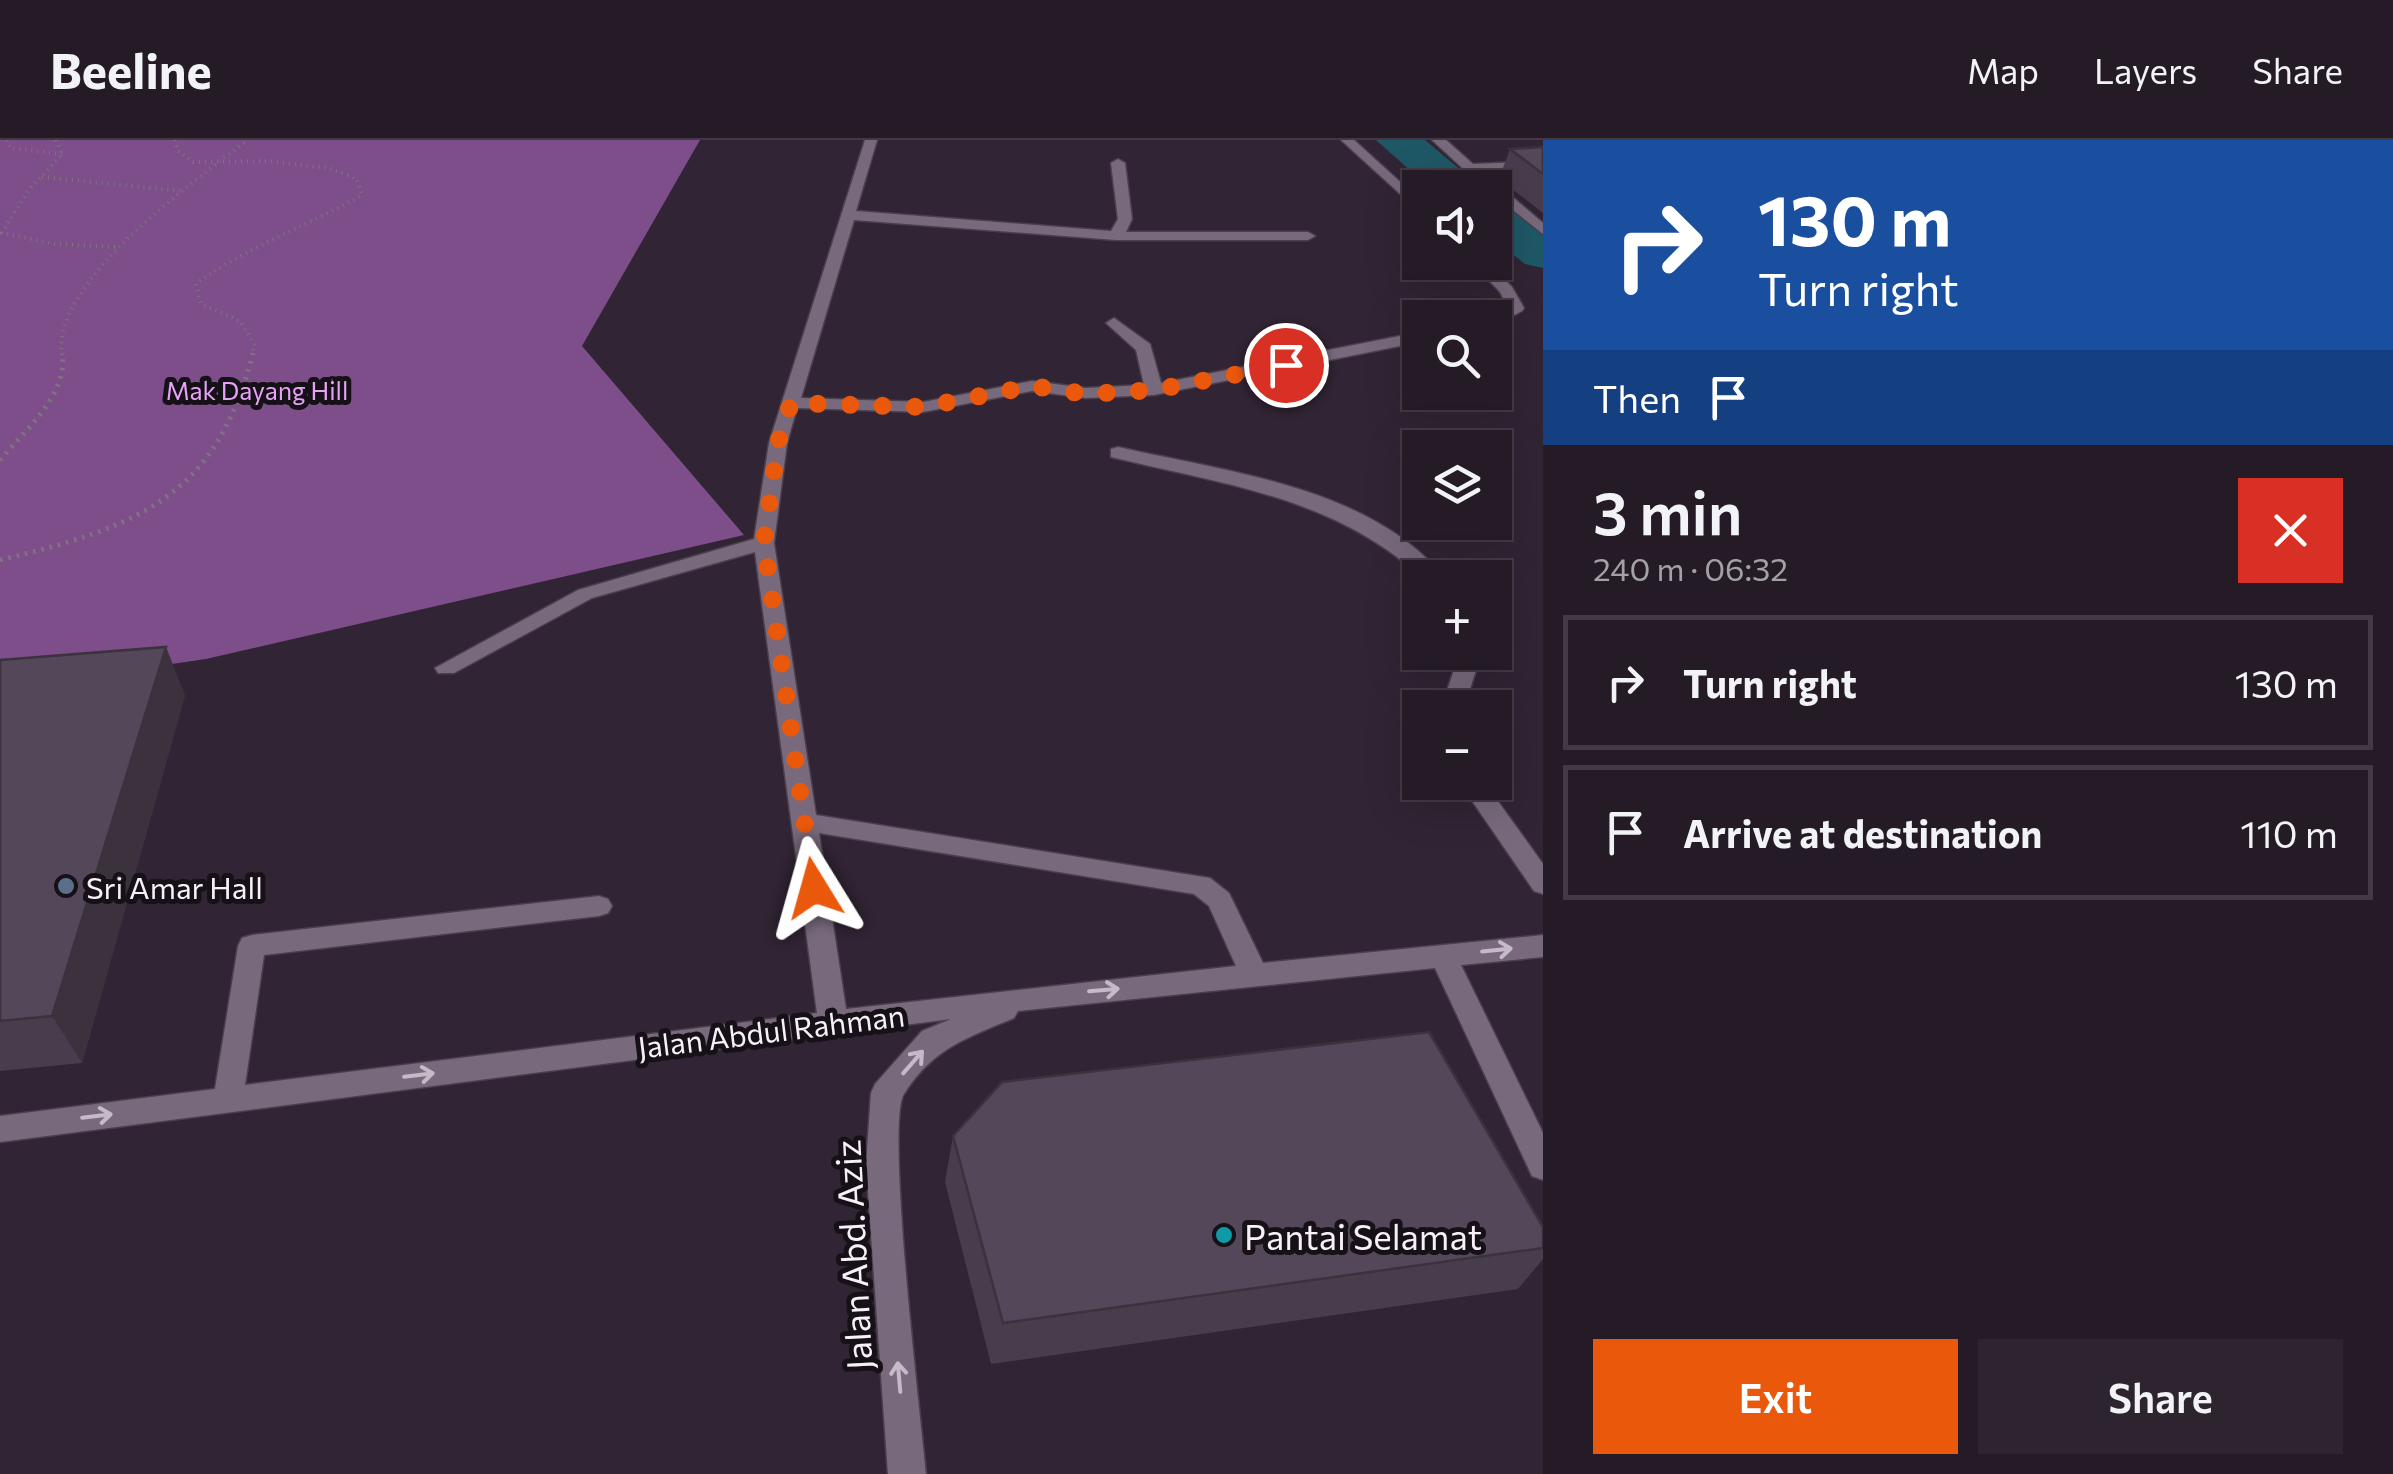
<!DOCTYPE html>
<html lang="en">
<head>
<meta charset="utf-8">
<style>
	:root { --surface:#251b27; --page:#2d242f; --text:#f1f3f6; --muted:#a3a1a7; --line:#423944; --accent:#ea580c }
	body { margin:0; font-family:Commissioner,sans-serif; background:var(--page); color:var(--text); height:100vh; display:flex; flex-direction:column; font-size:38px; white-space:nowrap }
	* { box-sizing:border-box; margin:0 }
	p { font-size:32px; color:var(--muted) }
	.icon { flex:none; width:55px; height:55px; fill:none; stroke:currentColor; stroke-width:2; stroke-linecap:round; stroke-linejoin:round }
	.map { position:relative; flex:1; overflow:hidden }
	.drawer { display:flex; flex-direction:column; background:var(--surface); width:850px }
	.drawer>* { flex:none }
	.guide { background:#1a4fa0; color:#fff; overflow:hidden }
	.buttons { position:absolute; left:1402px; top:30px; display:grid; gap:20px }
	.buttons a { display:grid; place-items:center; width:110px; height:110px; border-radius:0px; background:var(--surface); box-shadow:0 10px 40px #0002,0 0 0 2px var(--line); font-size:50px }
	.pin { position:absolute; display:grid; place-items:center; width:85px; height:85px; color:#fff; margin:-42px; border:5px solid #fff; border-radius:50%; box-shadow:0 2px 10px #0007 }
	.me { position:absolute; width:110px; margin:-55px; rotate:352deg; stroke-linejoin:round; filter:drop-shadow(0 0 8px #0008) }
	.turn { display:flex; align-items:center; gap:35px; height:210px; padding:0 50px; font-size:45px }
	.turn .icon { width:130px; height:130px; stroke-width:2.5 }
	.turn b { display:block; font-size:70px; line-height:85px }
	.then { display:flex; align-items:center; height:95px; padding:0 50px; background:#0003; gap:20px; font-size:38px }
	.round { display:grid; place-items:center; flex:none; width:105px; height:105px; border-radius:0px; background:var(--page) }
	.overview { display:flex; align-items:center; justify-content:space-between; height:170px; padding:0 50px }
	h1 { font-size:60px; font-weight:600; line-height:75px }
	.cta { display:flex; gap:20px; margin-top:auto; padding:20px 50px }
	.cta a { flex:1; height:115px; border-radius:0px; background:var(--accent); color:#fff; font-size:40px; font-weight:600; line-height:115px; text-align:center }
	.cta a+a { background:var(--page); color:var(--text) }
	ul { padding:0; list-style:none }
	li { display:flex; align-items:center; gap:30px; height:135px; margin:0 20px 15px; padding:0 30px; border:5px solid var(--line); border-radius:0px }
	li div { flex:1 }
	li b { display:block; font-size:38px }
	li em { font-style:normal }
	header { display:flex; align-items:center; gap:60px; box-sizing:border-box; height:140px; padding:0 50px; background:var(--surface); border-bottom:2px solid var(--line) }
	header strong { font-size:48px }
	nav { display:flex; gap:55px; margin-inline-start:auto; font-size:35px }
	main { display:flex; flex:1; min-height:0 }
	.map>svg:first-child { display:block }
	.forest { fill:#7d4e89 }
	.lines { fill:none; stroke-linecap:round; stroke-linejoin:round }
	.river { fill:#1e5866; fill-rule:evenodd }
	.minor-casing { stroke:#4a3f4d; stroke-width:3 }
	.path-far1 { stroke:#7f7381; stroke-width:4; stroke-dasharray:1 5; stroke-linecap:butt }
	.path { stroke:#7f7381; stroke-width:5; stroke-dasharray:2.5 6; stroke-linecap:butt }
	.minor { fill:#786a7c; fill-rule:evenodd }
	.wall { fill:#483d4d }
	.shaded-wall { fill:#3b323e }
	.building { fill:#544759; stroke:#3b323e; stroke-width:2.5 }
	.oneway { stroke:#c5bac8 }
	.route { stroke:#ea580c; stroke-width:18; stroke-dasharray:0 32.4 }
	.service-dot { fill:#5c6f8a; stroke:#161017; stroke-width:4 }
	.culture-dot { fill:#0f9aa8; stroke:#161017; stroke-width:4 }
	.labels { text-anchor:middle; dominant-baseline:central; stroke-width:10; stroke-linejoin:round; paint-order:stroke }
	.far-park-label { font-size:25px; fill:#e5a2f6; stroke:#161017 }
	.poi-label { font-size:30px; fill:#f8effa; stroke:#161017; text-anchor:start }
	.street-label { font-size:30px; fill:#f8effa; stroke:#161017 }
	.near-poi-label { font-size:35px; fill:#f8effa; stroke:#161017; text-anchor:start }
	.near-street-label { font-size:35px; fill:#f8effa; stroke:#161017 }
</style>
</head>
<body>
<header>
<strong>Beeline</strong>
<nav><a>Map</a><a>Layers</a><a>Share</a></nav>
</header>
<main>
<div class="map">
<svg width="1543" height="1334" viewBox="0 0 1543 1334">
	<rect width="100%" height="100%" fill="#312434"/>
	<polygon class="forest" points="0,0 700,0 582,206 744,395 206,519 0,549"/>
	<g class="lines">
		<g class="river">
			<polygon points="1376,0 1425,0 1482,48 1430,48"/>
			<polygon points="1495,62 1512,66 1543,89 1543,128 1525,124 1495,100"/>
		</g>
		<defs>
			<g id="minor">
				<path d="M865,0H877L856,71L1111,91L1118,79L1111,23L1118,19L1125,23L1132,79L1126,92H1308L1315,96L1308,100H1116L854,80L801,258L923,262L1032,241L1086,248L1144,245L1136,210L1106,183L1114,178L1150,204L1161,243L1420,192V202L1154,255L1086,258L1032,251L923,272L797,268L787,303L774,403L816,675L1210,738L1229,753L1263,823L1543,795V817L1461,825L1543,993V1040L1532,1036L1435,828L1018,871L1014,878C967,898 933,908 904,954C885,984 921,1279 926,1334H888L866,1024L871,953L875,944L922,891L951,879L0,1002V976L215,949L238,806L242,798L252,795L599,756L608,759L612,766L608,773L599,776L264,815L245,945L817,873L755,412L592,458L454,533H438L435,528L578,450L754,399L769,303ZM819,693L1194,754L1209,766L1236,826L846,869Z"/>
				<polygon points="1341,0 1354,0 1420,60 1420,72"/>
				<polygon points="1432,0 1446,0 1473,24 1543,21 1543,29 1482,31 1543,83 1543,94 1495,56 1495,48 1484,48"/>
				<polygon points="1471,122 1487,122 1512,147 1524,168 1522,171 1495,185 1495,178 1489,178 1507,166 1500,152"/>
				<path d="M1118,307C1227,332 1369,346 1445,438H1422C1335,357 1222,344 1111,317V309Z"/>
				<polygon points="1455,512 1477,512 1478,524 1464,568 1441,568 1456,524"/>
				<polygon points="1459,642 1484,642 1543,724 1543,754 1534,751"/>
			</g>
		</defs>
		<use href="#minor" class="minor-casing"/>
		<g class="path-far1">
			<polyline points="7,0 10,8 62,14"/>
			<polyline points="56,0 62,14 28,51 2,93 55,104 115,107"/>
			<path d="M175,0L178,11L193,22L267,21L328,28L356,38L362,55C307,86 246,107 196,144L201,164L240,181L255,205L252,215"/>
			<polyline points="42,37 180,51"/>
			<path d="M62,215C49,144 198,38 248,0"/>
		</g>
		<g class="path">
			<path d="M0,320C25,290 69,254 62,213"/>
			<path d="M0,420C136,387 216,359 253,213"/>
		</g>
		<use href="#minor" class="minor"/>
	</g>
	<g class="wall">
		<polygon points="1543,7 1543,73 1499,39 1510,9"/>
		<polygon points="0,520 185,555 82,923 0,931"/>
		<polygon points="953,996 1543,1087 1543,1119 1518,1149 991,1224 945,1042"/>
	</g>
	<polygon class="shaded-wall" points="166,507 185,555 82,923 52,876"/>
	<g class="building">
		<polygon points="1543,7 1543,34 1510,9"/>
		<polygon points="166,507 52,876 0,881 0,520"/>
		<polygon points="1429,892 1543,1087 1543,1108 1003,1183 953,996 1002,942"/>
	</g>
	<defs><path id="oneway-shaft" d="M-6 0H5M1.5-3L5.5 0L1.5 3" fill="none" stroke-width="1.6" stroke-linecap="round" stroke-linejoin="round" transform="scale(2.5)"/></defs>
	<g class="oneway">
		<use href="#oneway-shaft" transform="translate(1497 810) rotate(-6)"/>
		<use href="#oneway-shaft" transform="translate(1104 850) rotate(-5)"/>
		<use href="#oneway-shaft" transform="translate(913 922) rotate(-49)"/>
		<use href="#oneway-shaft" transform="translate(419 935) rotate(-7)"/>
		<use href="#oneway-shaft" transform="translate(97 976) rotate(-7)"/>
		<use href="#oneway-shaft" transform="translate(899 1237) rotate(-95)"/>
	</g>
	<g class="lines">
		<polyline class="route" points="814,748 764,402 778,303 791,263 923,267 1032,246 1086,254 1154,250 1286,225"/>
	</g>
	<circle class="service-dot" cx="66" cy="746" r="10"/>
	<circle class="culture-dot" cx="1224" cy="1095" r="10"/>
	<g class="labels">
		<g class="far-park-label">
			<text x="257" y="250">Mak Dayang Hill</text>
		</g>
		<g class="poi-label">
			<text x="86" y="746">Sri Amar Hall</text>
		</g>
		<g class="street-label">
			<text transform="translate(771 890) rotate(-7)">Jalan Abdul Rahman</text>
		</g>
		<g class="near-poi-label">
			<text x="1244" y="1095">Pantai Selamat</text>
		</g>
		<g class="near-street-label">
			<text transform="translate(852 1115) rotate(-93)">Jalan Abd. Aziz</text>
		</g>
	</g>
</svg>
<div class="buttons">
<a><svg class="icon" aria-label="sound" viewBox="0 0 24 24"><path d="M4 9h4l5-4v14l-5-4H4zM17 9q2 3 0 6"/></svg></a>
<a><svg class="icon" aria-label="search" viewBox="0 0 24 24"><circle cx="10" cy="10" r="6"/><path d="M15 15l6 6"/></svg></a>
<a><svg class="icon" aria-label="layers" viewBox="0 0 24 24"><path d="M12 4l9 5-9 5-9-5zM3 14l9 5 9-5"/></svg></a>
<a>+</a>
<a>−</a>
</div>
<div class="pin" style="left:1286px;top:225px;background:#d93025"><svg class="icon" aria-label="arrive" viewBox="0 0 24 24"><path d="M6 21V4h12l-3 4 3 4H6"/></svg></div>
<svg class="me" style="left:814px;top:748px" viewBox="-20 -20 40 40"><path d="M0-17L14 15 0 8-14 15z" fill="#ea580c" stroke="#fff" stroke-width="4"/></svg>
</div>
<section class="drawer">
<div class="guide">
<div class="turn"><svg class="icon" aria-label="right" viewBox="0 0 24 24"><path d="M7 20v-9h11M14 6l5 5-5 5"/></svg><div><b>130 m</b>Turn right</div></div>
<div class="then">Then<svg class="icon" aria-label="arrive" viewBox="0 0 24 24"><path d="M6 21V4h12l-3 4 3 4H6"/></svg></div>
</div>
<div class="overview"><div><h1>3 min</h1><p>240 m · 06:32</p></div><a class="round" style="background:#d93025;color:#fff"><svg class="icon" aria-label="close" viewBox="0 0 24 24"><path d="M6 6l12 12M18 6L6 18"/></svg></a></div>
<ul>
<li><svg class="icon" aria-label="right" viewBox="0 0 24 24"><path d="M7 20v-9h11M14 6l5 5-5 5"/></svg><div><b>Turn right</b></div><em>130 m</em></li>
<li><svg class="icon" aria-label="arrive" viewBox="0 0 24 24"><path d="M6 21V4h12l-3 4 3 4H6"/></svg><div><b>Arrive at destination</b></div><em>110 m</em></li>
</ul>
<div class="cta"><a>Exit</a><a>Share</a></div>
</section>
</main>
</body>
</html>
